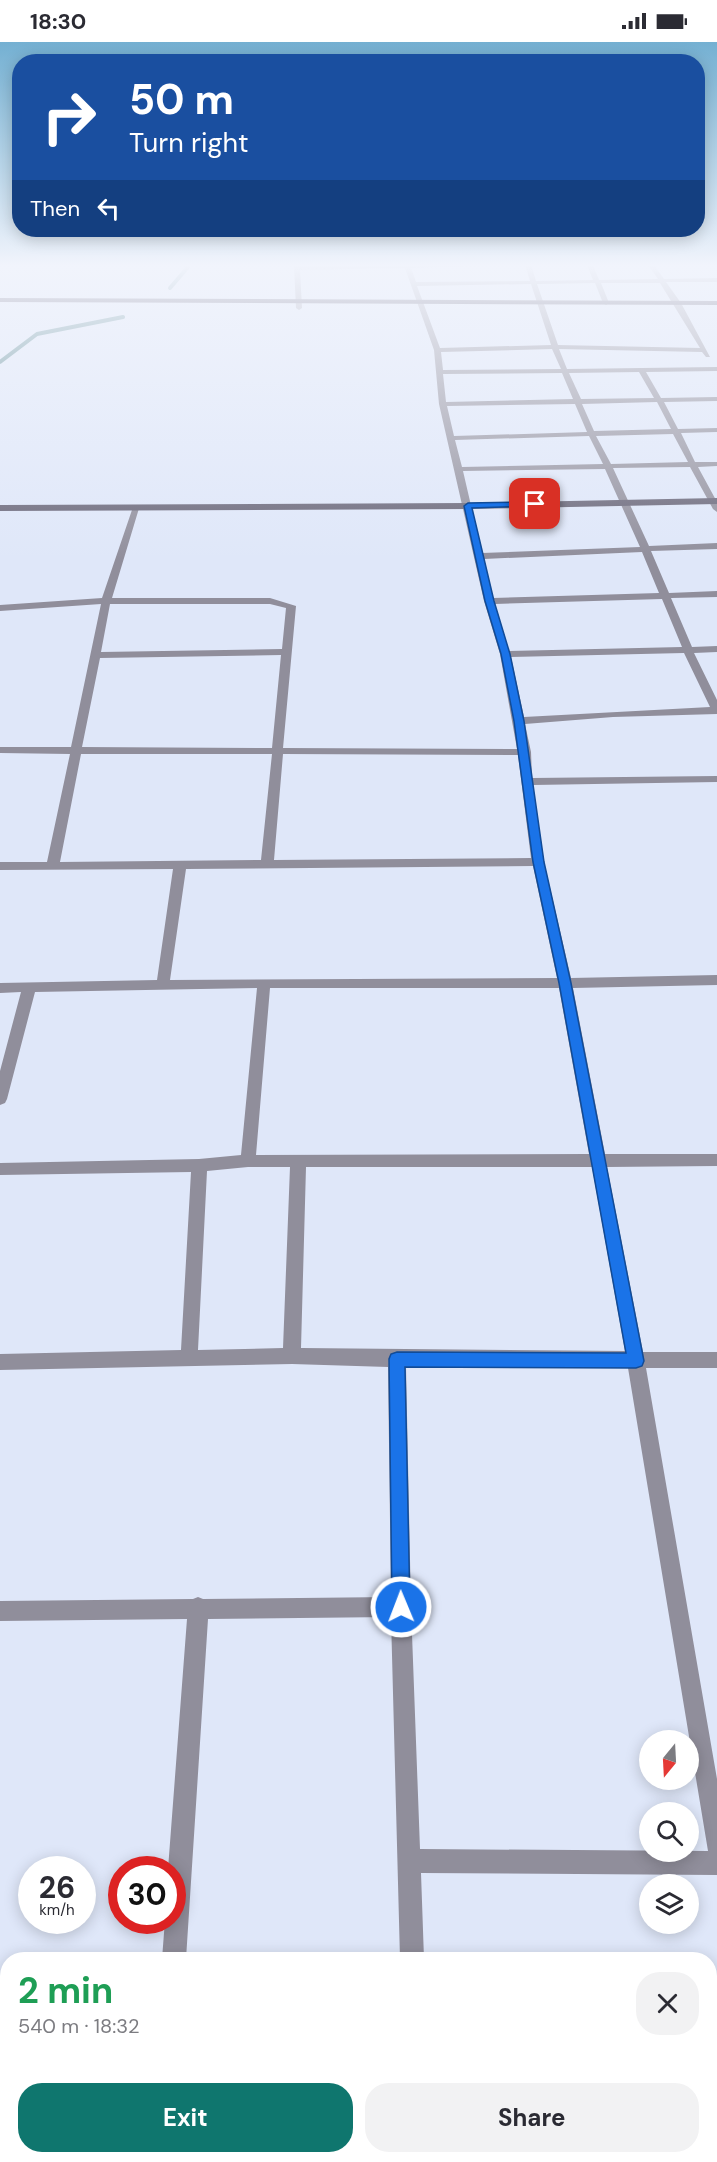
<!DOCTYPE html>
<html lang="en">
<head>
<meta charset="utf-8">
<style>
	:root { --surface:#fff; --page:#f2f2f3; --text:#2b2b33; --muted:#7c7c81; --accent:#0f766e }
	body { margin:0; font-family:"DM Sans",sans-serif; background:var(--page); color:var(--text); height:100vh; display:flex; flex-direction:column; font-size:22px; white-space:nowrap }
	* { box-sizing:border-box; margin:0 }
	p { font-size:20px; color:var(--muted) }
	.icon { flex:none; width:33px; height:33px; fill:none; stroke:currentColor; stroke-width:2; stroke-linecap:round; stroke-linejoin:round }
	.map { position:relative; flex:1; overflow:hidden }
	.details { position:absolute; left:0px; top:1910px; width:717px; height:212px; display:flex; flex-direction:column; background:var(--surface); border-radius:24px 24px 0 0; box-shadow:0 3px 15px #0003 }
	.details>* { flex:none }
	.banner { position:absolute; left:12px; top:12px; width:693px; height:183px; border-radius:24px; box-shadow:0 3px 15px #0003; background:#1a4fa0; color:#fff; overflow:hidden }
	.needle { width:39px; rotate:198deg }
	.fabs { position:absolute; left:639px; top:1688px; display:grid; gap:12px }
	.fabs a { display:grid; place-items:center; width:60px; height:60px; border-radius:50%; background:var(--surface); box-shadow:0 3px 15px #0003; font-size:30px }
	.speed { position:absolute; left:18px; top:1814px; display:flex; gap:12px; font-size:30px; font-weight:700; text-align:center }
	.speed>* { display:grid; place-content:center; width:78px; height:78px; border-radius:50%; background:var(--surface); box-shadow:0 3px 15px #0003; line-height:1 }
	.speed small { font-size:15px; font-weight:400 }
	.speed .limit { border:9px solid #d22; background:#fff; color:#111 }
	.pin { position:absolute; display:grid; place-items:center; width:51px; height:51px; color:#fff; margin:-26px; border-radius:12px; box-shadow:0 3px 9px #0006 }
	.me { position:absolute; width:66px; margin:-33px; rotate:359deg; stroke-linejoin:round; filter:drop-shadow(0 0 4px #0008) }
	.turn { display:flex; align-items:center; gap:21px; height:126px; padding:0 18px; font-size:27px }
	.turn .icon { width:78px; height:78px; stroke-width:2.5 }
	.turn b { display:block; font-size:42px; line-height:51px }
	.then { display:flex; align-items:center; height:57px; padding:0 18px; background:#0003; gap:12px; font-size:22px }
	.round { display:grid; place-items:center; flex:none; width:63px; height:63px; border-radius:24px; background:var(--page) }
	.summary { display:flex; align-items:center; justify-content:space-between; height:102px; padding:0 18px }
	h1 { font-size:36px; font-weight:700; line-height:45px; color:#1e9e55 }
	.primary-button { display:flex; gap:12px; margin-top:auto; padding:12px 18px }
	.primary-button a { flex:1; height:69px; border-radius:24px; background:var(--accent); color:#fff; font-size:24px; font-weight:700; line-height:69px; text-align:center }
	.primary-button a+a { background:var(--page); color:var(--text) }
	.status { display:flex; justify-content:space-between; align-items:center; height:42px; padding:0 30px; background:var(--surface); direction:ltr }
	.status svg { height:16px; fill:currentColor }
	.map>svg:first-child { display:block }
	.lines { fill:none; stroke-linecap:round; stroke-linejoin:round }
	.stream { stroke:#53838c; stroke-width:4 }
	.street { fill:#908e9b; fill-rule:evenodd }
	.secondary { fill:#676476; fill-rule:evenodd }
	.highway { fill:#332d46; fill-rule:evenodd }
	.route { fill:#1a73e8; stroke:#114b97; stroke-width:1.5 }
</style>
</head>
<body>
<div class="status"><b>18:30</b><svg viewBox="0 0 49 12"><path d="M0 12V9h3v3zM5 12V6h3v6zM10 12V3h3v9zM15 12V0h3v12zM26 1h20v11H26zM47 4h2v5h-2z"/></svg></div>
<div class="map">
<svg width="717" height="2120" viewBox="0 0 717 2120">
	<rect width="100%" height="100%" fill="#dfe7f9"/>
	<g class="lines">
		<g class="stream">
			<polyline points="170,246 188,225 184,223"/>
			<polyline points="0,320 37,292 123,275"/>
		</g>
		<g class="street">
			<path d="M294,223H512L411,226L416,240L530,239L525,223H531L536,239L593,238L587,223H593L599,238L658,237L648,223H654L664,237L717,236V240H666L681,261L710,315H706L702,310L559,307L567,327L717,325V329L646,330L661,356L717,355V359L664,360L678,387L717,386V390L681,391L695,420H717V424L698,425L717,460V470L713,467L690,425L613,426L649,504L717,501V507L651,509L669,551L717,549V555L671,556L692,605L717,604V610L694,611L717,658V672L613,675L525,682L531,710L532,736L717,734V740L533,743L544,820L571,936L717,933V943L573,946L605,1112H717V1124L607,1125L643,1310H717V1326H646L717,1737V1833L421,1831L424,1917H400L391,1575L208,1577L186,1917H162L165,1878H172V1827H168L187,1577L0,1579V1559L193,1557L198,1555L203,1557L391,1555L388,1325L292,1322L0,1328V1312L181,1308L191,1130L0,1133V1121L199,1117L241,1113L257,946L35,950L7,1057L5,1061L0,1063V1029L21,950L0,951V941L157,938L173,827L0,828V820H47L70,712L0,711V705H71L101,562L0,569V563L102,556L133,465L140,463L112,556H270L296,564L283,706L517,707L500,612L484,559L439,362L434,308L405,226L300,228L302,266L299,268L296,266ZM595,241L603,261L606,263L609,261L601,241H660L700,306L558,303L537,242ZM531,242L551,303L440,306L417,244ZM552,307L561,327L443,328L441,310ZM639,330L654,356L581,357L569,331ZM562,331L573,357L446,360L443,332ZM657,360L671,387L594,389L582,362ZM575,362L587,390L454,394L447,364ZM673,392L688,420L611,422L596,394ZM589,394L603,422L462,425L455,398ZM605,427L640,505L482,511L463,429ZM642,510L659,551L493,556L484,517ZM662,557L682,605L509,609L495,562ZM110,562H270L286,566L282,607L101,610ZM684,611L710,665L524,675L511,615ZM281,613L272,706L82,705L100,616ZM81,712H272L261,818L60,820ZM283,712L518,713L531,816L274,818ZM533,824L557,936L170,938L186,827ZM270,946H559L589,1112L256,1113ZM248,1125H290L283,1306L198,1308L207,1129ZM306,1125H592L625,1309L301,1306ZM406,1325L628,1326L708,1809L420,1807L411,1565Z"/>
			<polygon points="147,2114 173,2114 172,2120 146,2120"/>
			<rect x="405" y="2114" width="26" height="6"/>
		</g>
		<polygon class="secondary" points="717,456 717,462 468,467 0,469 0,463 468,461"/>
		<polygon class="highway" points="0,256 717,259 717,263 0,260"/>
	</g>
	<linearGradient id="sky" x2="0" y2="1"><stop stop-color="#74b0d2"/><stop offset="0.43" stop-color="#f1f4fc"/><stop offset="1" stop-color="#f1f4fc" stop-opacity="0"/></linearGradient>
	<rect width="717" height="519" fill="url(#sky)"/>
	<polygon class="route" points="535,460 538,461 538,464 472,466 494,559 510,612 524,679 544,820 571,941 644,1319 642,1324 636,1326 405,1325 410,1565 408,1571 401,1574 394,1571 392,1565 389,1317 391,1312 397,1310 626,1311 559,941 533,820 514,679 501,612 485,559 464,464 468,461"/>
</svg>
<div class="fabs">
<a><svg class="needle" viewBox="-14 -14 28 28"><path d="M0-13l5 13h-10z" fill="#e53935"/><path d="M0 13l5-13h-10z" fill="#7c7c81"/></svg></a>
<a><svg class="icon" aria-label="search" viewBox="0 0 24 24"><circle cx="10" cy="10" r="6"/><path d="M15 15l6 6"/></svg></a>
<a><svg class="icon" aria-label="layers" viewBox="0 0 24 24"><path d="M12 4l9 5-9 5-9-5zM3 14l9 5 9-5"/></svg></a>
</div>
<div class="speed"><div>26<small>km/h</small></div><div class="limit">30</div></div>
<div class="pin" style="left:535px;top:462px;background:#d93025"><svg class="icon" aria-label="arrive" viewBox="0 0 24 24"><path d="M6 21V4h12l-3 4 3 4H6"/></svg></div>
<svg class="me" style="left:401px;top:1565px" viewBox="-20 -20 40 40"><circle r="17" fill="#1a73e8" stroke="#fff" stroke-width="3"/><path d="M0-11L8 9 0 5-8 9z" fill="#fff"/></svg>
<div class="banner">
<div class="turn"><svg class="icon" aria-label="right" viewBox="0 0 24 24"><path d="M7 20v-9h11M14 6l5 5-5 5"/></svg><div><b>50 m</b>Turn right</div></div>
<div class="then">Then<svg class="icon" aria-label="left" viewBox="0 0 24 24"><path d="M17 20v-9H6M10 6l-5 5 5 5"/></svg></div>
</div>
<section class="details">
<div class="summary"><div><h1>2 min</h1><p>540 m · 18:32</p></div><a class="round"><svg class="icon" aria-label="close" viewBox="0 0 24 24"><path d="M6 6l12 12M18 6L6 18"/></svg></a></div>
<div class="primary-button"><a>Exit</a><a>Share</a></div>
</section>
</div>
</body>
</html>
